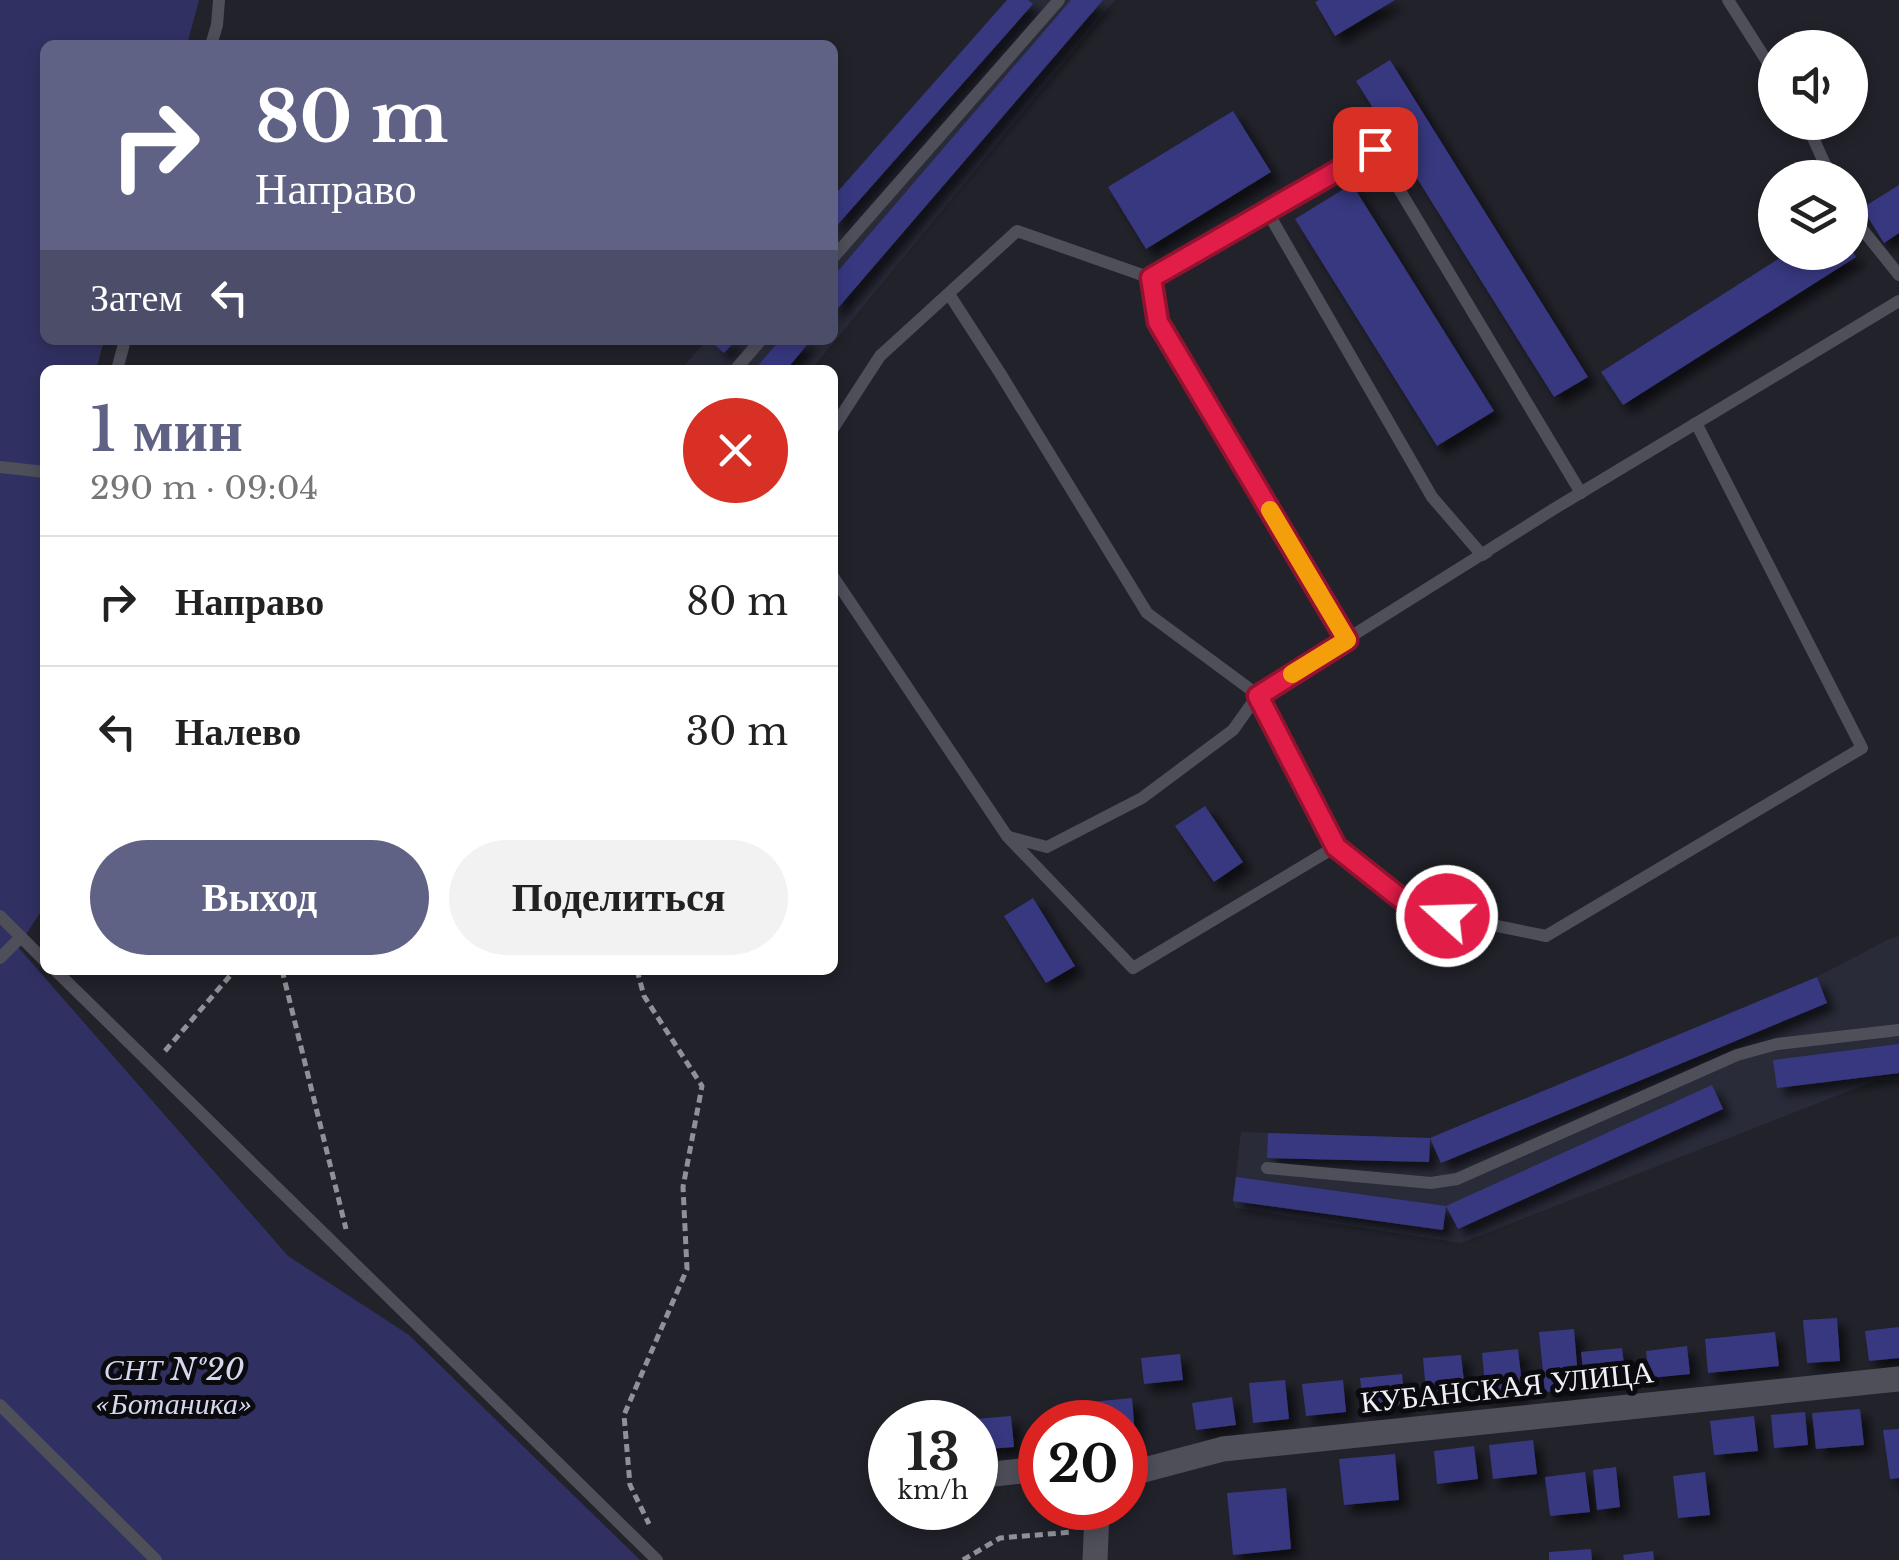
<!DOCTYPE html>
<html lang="ru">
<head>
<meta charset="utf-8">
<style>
	:root { --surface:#fff; --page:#f2f2f2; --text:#222; --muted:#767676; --line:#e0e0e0; --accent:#5f6284 }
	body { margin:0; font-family:"Libre Baskerville",serif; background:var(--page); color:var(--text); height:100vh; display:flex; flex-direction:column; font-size:38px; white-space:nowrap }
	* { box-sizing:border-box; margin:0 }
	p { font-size:32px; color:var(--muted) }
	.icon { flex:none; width:55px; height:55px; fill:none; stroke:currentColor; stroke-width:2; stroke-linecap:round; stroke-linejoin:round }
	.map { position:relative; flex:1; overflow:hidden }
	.details { position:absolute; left:40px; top:365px; width:798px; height:610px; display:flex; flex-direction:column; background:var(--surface); border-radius:15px; box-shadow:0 5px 15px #0003 }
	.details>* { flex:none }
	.guide { position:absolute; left:40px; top:40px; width:798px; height:305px; border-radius:15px; box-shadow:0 5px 15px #0003; background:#5f6284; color:#fff; overflow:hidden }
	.fabs { position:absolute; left:1758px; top:30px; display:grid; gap:20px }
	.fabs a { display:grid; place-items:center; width:110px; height:110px; border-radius:50%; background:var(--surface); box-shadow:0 5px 15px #0003; font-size:50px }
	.speed { position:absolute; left:868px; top:1400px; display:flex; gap:20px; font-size:50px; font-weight:700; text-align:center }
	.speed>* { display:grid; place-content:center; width:130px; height:130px; border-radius:50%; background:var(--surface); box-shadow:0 5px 15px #0003; line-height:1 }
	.speed small { font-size:25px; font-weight:400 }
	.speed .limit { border:15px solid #d22; background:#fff; color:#111 }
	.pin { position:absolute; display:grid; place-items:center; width:85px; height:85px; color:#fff; margin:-42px; border-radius:20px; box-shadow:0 5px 15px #0006 }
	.me { position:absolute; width:110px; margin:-55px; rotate:290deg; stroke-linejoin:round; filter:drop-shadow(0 0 8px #0008) }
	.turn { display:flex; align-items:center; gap:35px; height:210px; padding:0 50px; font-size:45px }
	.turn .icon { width:130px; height:130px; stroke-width:2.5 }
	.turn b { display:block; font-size:70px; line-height:85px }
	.then { display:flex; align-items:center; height:95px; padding:0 50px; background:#0003; gap:20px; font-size:38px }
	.round { display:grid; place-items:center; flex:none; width:105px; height:105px; border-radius:52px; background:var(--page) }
	.summary { display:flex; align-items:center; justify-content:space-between; height:170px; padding:0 50px }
	h1 { font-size:60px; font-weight:600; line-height:75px; color:var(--accent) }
	.cta { display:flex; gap:20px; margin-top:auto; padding:20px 50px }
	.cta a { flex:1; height:115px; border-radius:60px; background:var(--accent); color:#fff; font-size:40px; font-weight:600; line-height:115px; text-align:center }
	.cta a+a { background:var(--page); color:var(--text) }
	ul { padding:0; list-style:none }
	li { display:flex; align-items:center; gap:30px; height:130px; padding:0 50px; border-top:2px solid var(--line) }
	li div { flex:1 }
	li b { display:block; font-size:38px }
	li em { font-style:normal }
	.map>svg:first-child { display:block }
	.built { fill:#292b39 }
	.green { fill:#303162 }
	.building { fill:#393781; filter:url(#shadow) }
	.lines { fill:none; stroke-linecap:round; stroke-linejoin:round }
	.path { stroke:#909198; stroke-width:5; stroke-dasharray:8 5; stroke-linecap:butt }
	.service { stroke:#4e4f59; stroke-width:12 }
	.minor { stroke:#4e4f59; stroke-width:25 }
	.route-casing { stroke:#92132f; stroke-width:25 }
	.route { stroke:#e11d48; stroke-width:18 }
	.slow { stroke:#f59e0b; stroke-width:18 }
	.labels { text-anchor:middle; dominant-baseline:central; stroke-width:10; stroke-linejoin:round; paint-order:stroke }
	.park-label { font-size:30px; font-style:italic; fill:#d5d8ed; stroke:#0b0b0f }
	.street-label { font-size:30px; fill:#eff0f6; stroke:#0b0b0f }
</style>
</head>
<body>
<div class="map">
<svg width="1899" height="1560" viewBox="0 0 1899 1560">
	<defs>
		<filter id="shadow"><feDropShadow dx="8" dy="8" stdDeviation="5" flood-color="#0009"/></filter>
	</defs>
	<rect width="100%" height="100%" fill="#21222a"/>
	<g class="built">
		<polygon points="1007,0 1115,0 811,370 680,370 707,340 832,340 833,198"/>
		<polygon points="1899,936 1899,1080 1877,1080 1461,1243 1235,1208 1233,1201 1241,1132 1430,1138 1817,977 1887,940"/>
	</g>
	<polygon class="green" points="0,0 199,0 187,45 45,45 45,340 104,340 96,370 45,370 45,905 18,947 288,1256 409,1335 640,1560 0,1560"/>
	<g class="building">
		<polygon points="1007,0 1028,0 1033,4 832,231 832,198"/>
		<polygon points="1071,0 1103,0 832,315 832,278"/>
		<polygon points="1319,0 1395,0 1335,36 1315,2"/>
		<polygon points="1390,60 1588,377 1554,397 1356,81"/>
		<polygon points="1233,111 1271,172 1146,249 1108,187"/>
		<polygon points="1352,184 1494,411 1437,446 1295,219"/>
		<polygon points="1899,185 1899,233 1884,243 1862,208"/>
		<polygon points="1789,252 1853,252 1856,257 1623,405 1601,372"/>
		<polygon points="709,340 736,340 724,353"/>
		<polygon points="780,340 811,340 786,370 754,370"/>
		<polygon points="1205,806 1243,862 1214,882 1175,826"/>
		<polygon points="1033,898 1075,966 1046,983 1004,916"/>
		<polygon points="1817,977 1827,1003 1441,1163 1430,1138"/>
		<polygon points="1899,1044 1899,1073 1777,1088 1773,1060"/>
		<polygon points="1712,1085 1723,1109 1458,1229 1446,1206 1443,1230 1233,1201 1236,1177 1446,1206"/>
		<polygon points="1268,1133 1430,1138 1429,1162 1267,1158"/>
		<polygon points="1837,1318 1840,1361 1807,1363 1803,1320"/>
		<polygon points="1899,1327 1899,1358 1869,1361 1865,1331"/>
		<polygon points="1574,1329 1579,1389 1545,1392 1539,1332"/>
		<polygon points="1775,1332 1779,1366 1708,1373 1705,1339"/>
		<polygon points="1687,1346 1690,1374 1649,1378 1646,1351"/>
		<polygon points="1622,1348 1626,1380 1585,1384 1581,1352"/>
		<polygon points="1518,1349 1523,1393 1486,1397 1482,1353"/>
		<polygon points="1180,1354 1183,1380 1144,1384 1141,1358"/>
		<polygon points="1461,1355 1466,1399 1427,1403 1423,1358"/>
		<polygon points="1402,1374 1405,1405 1364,1410 1360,1378"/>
		<polygon points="1285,1380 1289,1419 1253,1423 1249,1383"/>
		<polygon points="1343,1380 1346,1412 1306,1416 1302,1384"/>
		<polygon points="1232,1397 1236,1425 1196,1430 1192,1403"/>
		<polygon points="1132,1398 1135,1435 1125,1436 1125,1422 1082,1422 1080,1403"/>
		<polygon points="1860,1409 1864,1445 1816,1449 1812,1413"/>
		<polygon points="1805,1412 1808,1445 1774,1448 1771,1415"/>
		<polygon points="1011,1416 1014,1447 975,1450 975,1419"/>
		<polygon points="1754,1416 1758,1451 1714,1455 1710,1421"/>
		<polygon points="1899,1429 1899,1478 1890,1479 1883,1430"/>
		<polygon points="1533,1440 1537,1474 1493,1479 1489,1445"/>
		<polygon points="1474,1446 1478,1479 1437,1484 1434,1451"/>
		<polygon points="1395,1454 1399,1500 1344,1505 1339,1459"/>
		<polygon points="1616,1467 1620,1507 1597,1510 1593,1470"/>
		<polygon points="1585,1472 1590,1512 1550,1516 1545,1477"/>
		<polygon points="1705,1472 1710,1515 1678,1518 1673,1476"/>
		<polygon points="1286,1488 1291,1549 1233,1555 1227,1493"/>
		<polygon points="1591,1549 1592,1560 1549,1560 1549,1552"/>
		<polygon points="1653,1551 1654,1560 1624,1560 1623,1555"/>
	</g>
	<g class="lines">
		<g class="path">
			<polyline points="282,970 346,1229"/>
			<polyline points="637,970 644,996 702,1086 683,1187 687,1269 624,1415 630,1485 649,1524"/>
			<polyline points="165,1051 235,970"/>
			<polyline points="963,1560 1000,1538 1073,1532"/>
		</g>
		<g class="service">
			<polyline points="1728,0 1775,74"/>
			<polyline points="211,45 217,25 219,0"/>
			<polyline points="1806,122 1831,178"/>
			<polyline points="1267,211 1432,497 1482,555 1487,552"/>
			<polyline points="1850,214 1899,275"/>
			<polyline points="832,259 1059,0"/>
			<polyline points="1151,278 1158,322 1347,639"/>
			<polyline points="949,294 1000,373 1147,613 1258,695 1233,730 1142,798 1047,847 1009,837"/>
			<polyline points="117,370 125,340"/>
			<polyline points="735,370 761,340"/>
			<polyline points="832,430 880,356 1017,231 1151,278 1375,149 1581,493"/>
			<polyline points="0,467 45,472"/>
			<polyline points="832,575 1007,836 1133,968 1335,847 1258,695 1557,507 1899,301"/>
			<polyline points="1335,847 1414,909 1546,936 1862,748 1696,423 1692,426"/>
			<polyline points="0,916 45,961"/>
			<polyline points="0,958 21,937"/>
			<polyline points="55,970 657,1560"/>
			<polyline points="1267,1168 1431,1183 1457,1179 1737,1055 1777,1044 1899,1030"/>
			<polyline points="0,1405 156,1560"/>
		</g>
		<g class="minor">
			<polyline points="1125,1475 1223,1449 1899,1379"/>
			<polyline points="975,1476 1040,1469"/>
			<polyline points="1095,1560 1097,1512 1100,1508"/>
		</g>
	</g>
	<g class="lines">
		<defs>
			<polyline id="route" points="1375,149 1151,278 1158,322 1347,640 1258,696 1336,847 1414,909 1447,916"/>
		</defs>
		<use href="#route" class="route-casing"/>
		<use href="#route" class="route"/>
		<polyline class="slow" points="1270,510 1347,640 1292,674"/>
	</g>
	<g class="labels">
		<g class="park-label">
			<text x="174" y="1369">СНТ №20<tspan x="174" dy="34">«Ботаника»</tspan></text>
		</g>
		<g class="street-label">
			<text transform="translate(1507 1387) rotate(-6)">КУБАНСКАЯ УЛИЦА</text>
		</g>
	</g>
</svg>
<div class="fabs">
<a><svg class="icon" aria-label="sound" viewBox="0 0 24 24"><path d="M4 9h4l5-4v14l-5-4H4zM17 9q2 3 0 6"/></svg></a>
<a><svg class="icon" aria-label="layers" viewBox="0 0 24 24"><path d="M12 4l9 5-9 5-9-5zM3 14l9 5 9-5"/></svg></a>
</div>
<div class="speed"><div>13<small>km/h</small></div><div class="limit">20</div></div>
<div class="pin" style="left:1375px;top:149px;background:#d93025"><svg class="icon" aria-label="arrive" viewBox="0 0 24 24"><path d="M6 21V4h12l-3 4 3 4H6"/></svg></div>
<svg class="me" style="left:1447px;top:916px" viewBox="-20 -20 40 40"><circle r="17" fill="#e11d48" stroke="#fff" stroke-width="3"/><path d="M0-11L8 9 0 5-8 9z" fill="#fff"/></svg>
<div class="guide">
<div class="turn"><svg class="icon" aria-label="right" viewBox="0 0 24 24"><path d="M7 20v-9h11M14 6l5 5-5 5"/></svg><div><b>80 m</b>Направо</div></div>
<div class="then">Затем<svg class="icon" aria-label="left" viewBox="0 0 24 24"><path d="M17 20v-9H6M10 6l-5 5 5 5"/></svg></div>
</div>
<section class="details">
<div class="summary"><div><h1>1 мин</h1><p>290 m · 09:04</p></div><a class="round" style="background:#d93025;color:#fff"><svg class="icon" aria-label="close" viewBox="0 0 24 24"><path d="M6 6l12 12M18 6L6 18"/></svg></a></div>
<ul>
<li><svg class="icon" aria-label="right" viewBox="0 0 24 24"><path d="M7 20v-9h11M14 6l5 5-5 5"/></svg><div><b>Направо</b></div><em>80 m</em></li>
<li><svg class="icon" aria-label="left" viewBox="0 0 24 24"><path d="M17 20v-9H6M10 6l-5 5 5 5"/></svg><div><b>Налево</b></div><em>30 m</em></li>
</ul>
<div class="cta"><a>Выход</a><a>Поделиться</a></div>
</section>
</div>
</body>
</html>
